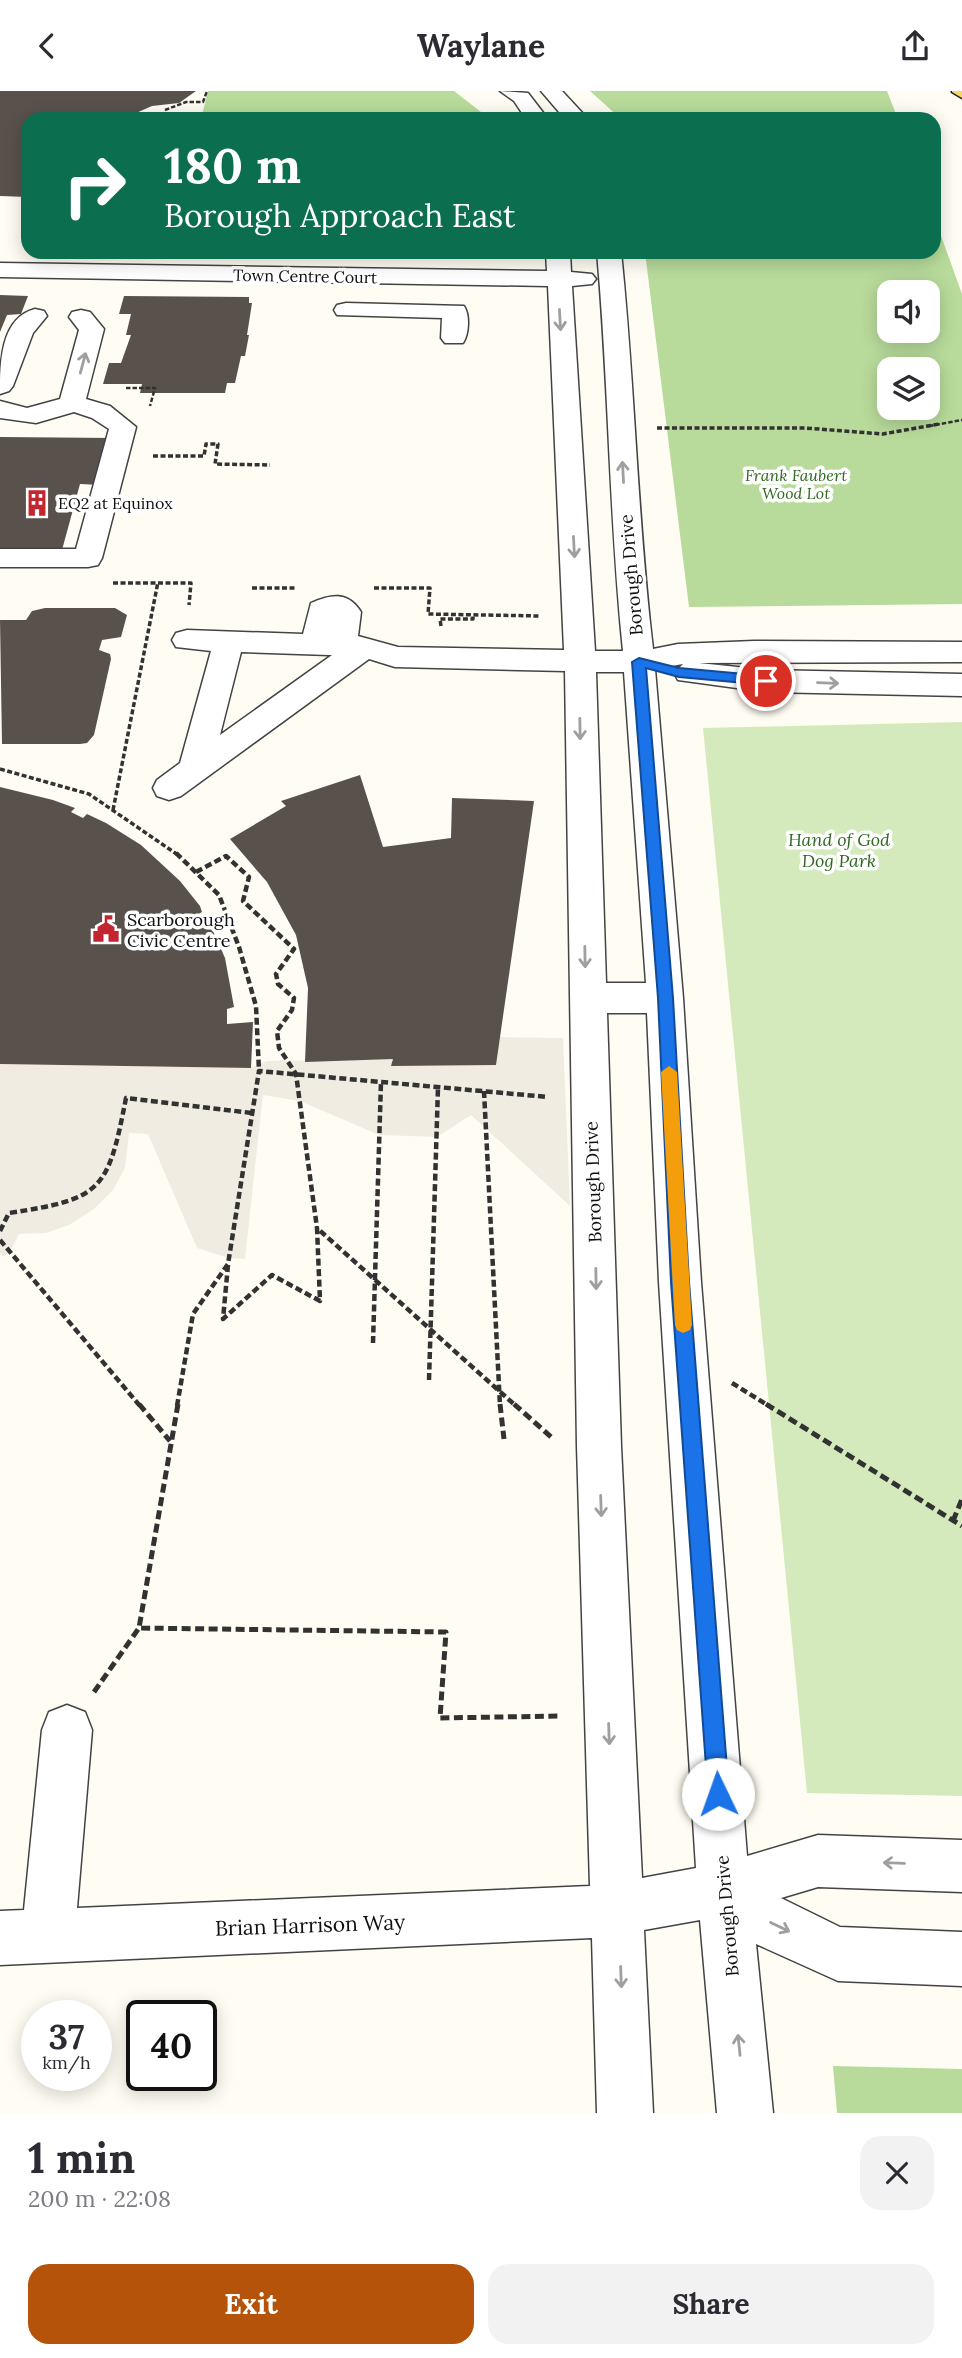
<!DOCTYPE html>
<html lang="en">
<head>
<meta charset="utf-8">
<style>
	:root { --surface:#fff; --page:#f2f2f3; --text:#2b2b33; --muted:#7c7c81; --accent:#b45309 }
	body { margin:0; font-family:Lora,serif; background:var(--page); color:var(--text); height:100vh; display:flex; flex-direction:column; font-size:26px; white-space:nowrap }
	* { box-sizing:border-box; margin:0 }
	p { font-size:23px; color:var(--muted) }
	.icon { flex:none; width:38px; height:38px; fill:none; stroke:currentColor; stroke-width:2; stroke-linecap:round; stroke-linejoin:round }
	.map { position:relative; height:2022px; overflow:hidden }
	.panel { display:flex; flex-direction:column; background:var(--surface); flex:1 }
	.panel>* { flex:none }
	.banner { position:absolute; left:21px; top:21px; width:920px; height:147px; border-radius:21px; box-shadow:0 4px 18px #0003; background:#0b6e4f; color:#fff; overflow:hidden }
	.fabs { position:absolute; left:877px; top:189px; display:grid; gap:14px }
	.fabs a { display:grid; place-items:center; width:63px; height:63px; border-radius:14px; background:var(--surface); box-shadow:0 4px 18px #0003; font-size:35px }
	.speed { position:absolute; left:21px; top:1909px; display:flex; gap:14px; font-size:35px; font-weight:700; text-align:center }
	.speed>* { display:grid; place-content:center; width:91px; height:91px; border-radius:50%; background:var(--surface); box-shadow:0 4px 18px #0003; line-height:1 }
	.speed small { font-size:18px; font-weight:400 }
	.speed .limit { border:4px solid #111; border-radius:10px; background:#fff; color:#111 }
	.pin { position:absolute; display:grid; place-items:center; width:60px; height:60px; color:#fff; margin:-30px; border:4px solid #fff; border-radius:50%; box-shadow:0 2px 7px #0007 }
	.me { position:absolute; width:77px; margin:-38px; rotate:357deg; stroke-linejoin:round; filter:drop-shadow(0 0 5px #0008) }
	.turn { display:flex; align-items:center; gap:24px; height:147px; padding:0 28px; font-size:32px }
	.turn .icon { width:91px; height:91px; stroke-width:2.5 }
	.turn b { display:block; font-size:49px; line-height:60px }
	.round { display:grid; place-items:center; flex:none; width:74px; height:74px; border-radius:21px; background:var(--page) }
	.head { display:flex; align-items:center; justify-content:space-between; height:119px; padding:0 28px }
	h1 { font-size:42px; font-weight:700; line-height:52px }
	.button { display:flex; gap:14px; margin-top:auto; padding:14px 28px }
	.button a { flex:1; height:80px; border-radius:21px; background:var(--accent); color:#fff; font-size:28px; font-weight:700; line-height:80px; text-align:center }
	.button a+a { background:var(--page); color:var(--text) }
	header { display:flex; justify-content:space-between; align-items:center; height:91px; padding:0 28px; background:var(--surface); font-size:32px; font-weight:700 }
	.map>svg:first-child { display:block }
	.green { fill:#d4eabc }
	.forest { fill:#b8db9b; fill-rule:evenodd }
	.plaza { fill:#f0ece1 }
	.building { fill:#59514c }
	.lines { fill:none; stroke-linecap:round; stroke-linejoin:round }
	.minor-casing { stroke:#434343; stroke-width:3 }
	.major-casing { stroke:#212121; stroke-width:3 }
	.path-far3 { stroke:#323232; stroke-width:2.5; stroke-dasharray:4.5 2; stroke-linecap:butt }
	.path-far2 { stroke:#323232; stroke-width:3.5; stroke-dasharray:5 2.5; stroke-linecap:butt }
	.path-far1 { stroke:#323232; stroke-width:4.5; stroke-dasharray:7 3.5; stroke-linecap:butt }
	.path { stroke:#323232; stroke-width:5; stroke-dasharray:9 4.5; stroke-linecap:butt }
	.minor { fill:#fff; fill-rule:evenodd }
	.major { fill:#f8d66a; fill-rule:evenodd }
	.oneway { stroke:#9f9f9f }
	.route { fill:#1a73e8; stroke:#114b97; stroke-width:2 }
	.slow { fill:#f59e0b }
	.labels { text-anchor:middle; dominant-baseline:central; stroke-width:7; stroke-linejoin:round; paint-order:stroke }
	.far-street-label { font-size:16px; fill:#101010; stroke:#fff }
	.far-park-label { font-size:16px; font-style:italic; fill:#2e691f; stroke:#fff }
	.far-poi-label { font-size:16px; fill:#101010; stroke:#fff; text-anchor:start }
	.street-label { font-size:18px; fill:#101010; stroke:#fff }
	.park-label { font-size:18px; font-style:italic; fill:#2e691f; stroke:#fff }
	.poi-label { font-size:18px; fill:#101010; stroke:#fff; text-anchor:start }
	.near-street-label { font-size:21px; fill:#101010; stroke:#fff }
</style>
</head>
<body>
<header><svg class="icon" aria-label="back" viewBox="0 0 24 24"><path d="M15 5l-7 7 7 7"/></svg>Waylane<svg class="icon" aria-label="share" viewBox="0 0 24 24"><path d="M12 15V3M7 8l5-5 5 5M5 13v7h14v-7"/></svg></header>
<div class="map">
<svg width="962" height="2022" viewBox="0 0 962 2022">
	<rect width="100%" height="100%" fill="#fffdf3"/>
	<polygon class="green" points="962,631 962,1705 807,1702 703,637"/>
	<g class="forest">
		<polygon points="208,0 454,0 490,28 201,28"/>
		<polygon points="590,0 887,0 898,28 621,28"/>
		<path d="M935,128L962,203V513L689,516L645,161H934ZM889,201H928V240H889ZM928,278V317H889V278Z"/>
		<polygon points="833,1975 962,1978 962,2022 837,2022"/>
	</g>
	<polygon class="plaza" points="499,946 563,947 570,1115 471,1024 437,1046 379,1044 300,1010 263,1004 245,1168 229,1167 197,1157 148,1043 129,1042 125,1077 113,1099 94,1118 69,1134 46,1142 19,1143 10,1161 3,1166 0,1162 0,973 250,977 267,970 393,968 392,975 495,974"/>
	<g class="building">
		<polygon points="0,0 196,0 179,12 152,15 136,22 115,22 113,28 28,28 28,106 0,105"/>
		<polygon points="0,204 28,205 21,223 7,224 0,241"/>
		<polygon points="124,205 249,206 249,212 252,212 247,244 249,244 245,265 241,265 235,292 227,292 225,302 140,302 142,293 103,293 109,272 121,272 131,244 126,244 131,223 119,223"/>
		<polygon points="0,346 114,347 101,394 80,393 62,459 0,459"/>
		<polygon points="45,517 115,517 127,524 121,546 102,549 99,559 110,563 111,568 94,644 87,652 80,653 2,653 0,529 26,529 32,520"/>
		<polygon points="360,684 383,756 451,747 452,707 534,710 496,974 391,975 393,968 305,971 308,897 296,844 267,791 230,748 286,715 281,710"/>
		<polygon points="0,696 53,709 75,717 71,721 83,727 87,723 106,732 141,754 180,790 200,815 202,821 197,824 204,835 210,833 225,867 234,916 227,918 227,933 253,931 251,977 0,973"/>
	</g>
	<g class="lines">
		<defs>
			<g id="minor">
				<polygon points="500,0 528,2 548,28 526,28 514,10"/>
				<polygon points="541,0 562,0 588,28 565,28"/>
				<path d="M546,161H570L571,181L592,183L596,188L592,193L572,195L595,560H623C609,427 609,294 597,161H621C635,293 637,426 653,558L678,553L754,550L962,551V571L699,572L766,579L962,583V605L766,601L678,589L674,582L683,573L655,578L683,907L701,1191L747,1765L818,1744L962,1749V1801L818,1796L781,1807L840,1836L962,1841V1895L838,1890L756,1853L773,2022H717L700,1829L644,1839L653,2022H597L592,1847L0,1874V1820L24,1819L42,1639L49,1621L67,1614L85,1621L92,1639L77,1817L590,1795L577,1355L565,580L395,576L369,568L181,705L169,709L157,705L153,697L157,689L180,672L211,560L176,556L172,549L176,542L187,539L303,543L311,512C331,503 348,500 361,521L358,545L398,556L564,559L548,195L0,186V172L547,180ZM241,561L329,564H332L220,644ZM596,581H624L646,892H606ZM607,922H647L659,1191L696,1777L642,1787L621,1355Z"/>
				<path d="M346,212L464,215C470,224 469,243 463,252H445L441,247L442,227L337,224L334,219L337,214Z"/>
				<path d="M35,218L44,220L47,225L33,242L13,295L9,300L0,303C0,273 0,227 35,218Z"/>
				<polygon points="81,219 90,221 104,238 86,308 110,315 136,336 102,467 98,474 88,476 0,476 0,458 76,458 109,338 92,327 74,321 36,332 0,327 0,310 27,317 60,308 79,239 69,226 72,221"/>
			</g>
			<polygon id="major" points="962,0 962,7 952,1 952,0"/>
		</defs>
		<use href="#minor" class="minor-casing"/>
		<use href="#major" class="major-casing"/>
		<g class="path-far3">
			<polyline points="165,19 186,11 203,11 207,0"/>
			<polyline points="126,297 155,297 150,315"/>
			<polyline points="929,335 962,329"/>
		</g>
		<g class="path-far2">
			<polyline points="657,337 805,337 883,343 939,333"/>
			<polyline points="153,365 204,365 206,353 218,353 215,373 270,374"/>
			<polyline points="113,492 191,492 189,514"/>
			<polyline points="252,497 295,497"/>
			<polyline points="374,497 430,497 428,523 540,525"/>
			<polyline points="441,535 440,528 473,528 473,524"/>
			<polyline points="0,678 89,703 178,764"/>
			<polyline points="113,719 158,491"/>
		</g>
		<g class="path-far1">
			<polyline points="176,762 219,804 239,856 256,915 259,980"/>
			<polyline points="196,781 226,765 249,786 243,810 294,858 276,883 278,893 294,907 292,919 277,940 279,957 296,983 317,1137"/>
			<polyline points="484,1000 500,1315"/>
			<path d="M0,1140L9,1122C102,1108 108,1100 126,1007L252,1022"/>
			<polyline points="0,1149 140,1315"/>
			<polyline points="228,1174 223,1228 272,1184 320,1210 317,1137 516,1315"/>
			<polyline points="373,1252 381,991"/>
			<polyline points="429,1289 438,996"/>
			<polyline points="732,1292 769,1315"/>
			<polyline points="177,1315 193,1223 228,1173 259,980 548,1006"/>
		</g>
		<g class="path">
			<polyline points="139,1313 170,1350"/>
			<polyline points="178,1313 139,1537 446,1541 440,1627 560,1625"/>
			<polyline points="500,1313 504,1348"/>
			<polyline points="514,1313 551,1346"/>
			<polyline points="766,1313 962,1435"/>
			<polyline points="953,1430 962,1408"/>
			<polyline points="94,1601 139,1537"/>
		</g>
		<use href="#minor" class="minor"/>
		<use href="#major" class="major"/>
	</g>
	<defs><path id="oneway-shaft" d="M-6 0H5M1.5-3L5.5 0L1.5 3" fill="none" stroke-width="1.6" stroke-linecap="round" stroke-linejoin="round" transform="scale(1.75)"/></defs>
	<g class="oneway">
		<use href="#oneway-shaft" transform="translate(560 229) rotate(87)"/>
		<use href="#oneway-shaft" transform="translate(83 272) rotate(-75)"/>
		<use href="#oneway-shaft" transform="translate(623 381) rotate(-93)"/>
		<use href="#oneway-shaft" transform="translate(574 456) rotate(87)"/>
		<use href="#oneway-shaft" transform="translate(828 592) rotate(2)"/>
		<use href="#oneway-shaft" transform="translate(580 638) rotate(89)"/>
		<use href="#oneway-shaft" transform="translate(585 866) rotate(89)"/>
		<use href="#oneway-shaft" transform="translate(596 1188) rotate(89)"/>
		<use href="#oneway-shaft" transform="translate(601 1415) rotate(88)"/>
		<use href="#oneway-shaft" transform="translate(609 1643) rotate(88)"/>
		<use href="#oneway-shaft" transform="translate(894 1772) rotate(-178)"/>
		<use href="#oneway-shaft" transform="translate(780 1836) rotate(26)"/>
		<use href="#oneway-shaft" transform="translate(621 1886) rotate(88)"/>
		<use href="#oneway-shaft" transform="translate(739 1954) rotate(-96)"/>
	</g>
	<polygon class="route" points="639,567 679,577 766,585 773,590 766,594 679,586 646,577 673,907 689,1191 729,1703 725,1711 718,1714 711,1711 708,1703 671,1191 658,907 632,571"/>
	<polygon class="slow" points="669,975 677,981 692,1234 690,1239 683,1242 677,1239 675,1234 661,981"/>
	<defs>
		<symbol id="building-bare" viewBox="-9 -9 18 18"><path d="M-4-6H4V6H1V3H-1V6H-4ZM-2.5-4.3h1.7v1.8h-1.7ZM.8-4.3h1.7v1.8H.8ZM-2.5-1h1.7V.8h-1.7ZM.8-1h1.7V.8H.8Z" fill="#c2262e" stroke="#fff" stroke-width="2.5" paint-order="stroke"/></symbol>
		<symbol id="civic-bare" viewBox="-9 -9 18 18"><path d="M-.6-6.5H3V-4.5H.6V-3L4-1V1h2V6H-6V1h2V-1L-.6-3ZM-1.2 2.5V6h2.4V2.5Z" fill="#c2262e" stroke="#fff" stroke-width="2.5" paint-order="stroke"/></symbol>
	</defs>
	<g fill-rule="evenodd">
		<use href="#building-bare" x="18" y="393" width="38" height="38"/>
		<use href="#civic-bare" x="87" y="819" width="38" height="38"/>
	</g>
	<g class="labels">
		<g class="far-street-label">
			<text transform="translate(305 185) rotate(1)">Town Centre Court</text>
		</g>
		<g class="far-park-label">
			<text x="796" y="384">Frank Faubert<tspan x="796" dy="18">Wood Lot</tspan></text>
		</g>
		<g class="far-poi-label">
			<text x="58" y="412">EQ2 at Equinox</text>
		</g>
		<g class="street-label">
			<text transform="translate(631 484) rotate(-95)">Borough Drive</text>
			<text transform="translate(593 1091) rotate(-92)">Borough Drive</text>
			<text transform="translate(727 1825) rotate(-95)">Borough Drive</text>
		</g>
		<g class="park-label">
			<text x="839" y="748">Hand of God<tspan x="839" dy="21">Dog Park</tspan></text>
		</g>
		<g class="poi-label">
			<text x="127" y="828">Scarborough<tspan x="127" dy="21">Civic Centre</tspan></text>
		</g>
		<g class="near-street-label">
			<text transform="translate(310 1834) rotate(-2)">Brian Harrison Way</text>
		</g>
	</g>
</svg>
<div class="fabs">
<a><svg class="icon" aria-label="sound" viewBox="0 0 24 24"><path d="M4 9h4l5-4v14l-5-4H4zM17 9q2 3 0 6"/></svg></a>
<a><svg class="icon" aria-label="layers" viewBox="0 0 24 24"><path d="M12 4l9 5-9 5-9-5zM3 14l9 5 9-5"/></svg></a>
</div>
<div class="speed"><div>37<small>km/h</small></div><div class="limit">40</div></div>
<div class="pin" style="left:766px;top:590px;background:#d93025"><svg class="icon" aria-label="arrive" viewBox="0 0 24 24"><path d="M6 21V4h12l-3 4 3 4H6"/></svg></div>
<svg class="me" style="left:718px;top:1703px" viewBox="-20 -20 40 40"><circle r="19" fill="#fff"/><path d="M0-13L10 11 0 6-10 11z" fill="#1a73e8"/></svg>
<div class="banner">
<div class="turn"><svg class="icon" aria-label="right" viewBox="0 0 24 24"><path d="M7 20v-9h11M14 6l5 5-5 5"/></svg><div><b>180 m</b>Borough Approach East</div></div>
</div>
</div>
<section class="panel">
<div class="head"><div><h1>1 min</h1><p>200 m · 22:08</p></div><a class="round"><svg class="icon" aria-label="close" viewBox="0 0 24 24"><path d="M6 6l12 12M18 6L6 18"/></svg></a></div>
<div class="button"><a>Exit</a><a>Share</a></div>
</section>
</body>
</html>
